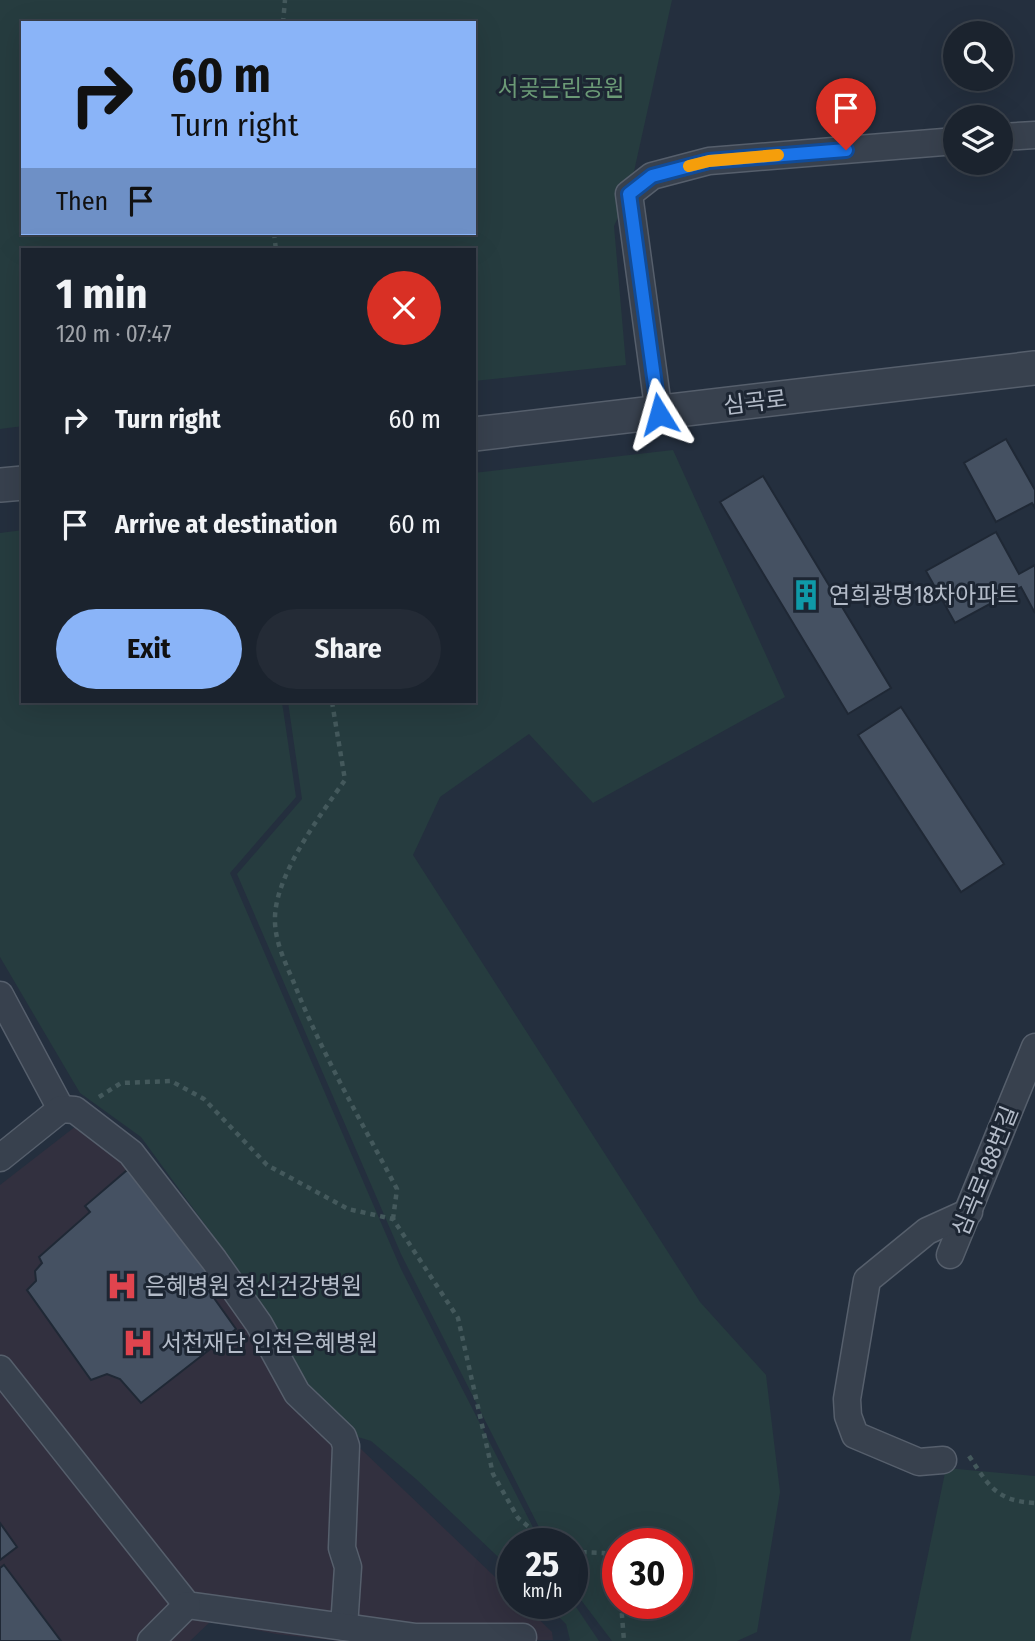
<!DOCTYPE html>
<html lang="en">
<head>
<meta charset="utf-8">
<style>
	:root { --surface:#1b232e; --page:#242b36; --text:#f1f3f6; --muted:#a0a4aa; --line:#39404a; --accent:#8ab4f8 }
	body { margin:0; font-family:"Fira Sans Condensed","Noto Sans KR",sans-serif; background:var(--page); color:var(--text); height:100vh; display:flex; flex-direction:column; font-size:26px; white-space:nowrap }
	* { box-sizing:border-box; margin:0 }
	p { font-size:23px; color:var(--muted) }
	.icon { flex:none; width:38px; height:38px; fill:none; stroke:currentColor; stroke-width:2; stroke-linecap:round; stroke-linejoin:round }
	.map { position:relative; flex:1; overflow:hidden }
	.details { position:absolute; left:21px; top:248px; width:455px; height:455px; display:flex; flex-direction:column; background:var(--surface); border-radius:0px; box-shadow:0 7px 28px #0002,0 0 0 2px var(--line) }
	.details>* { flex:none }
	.guide { position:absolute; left:21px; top:21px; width:455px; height:214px; border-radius:0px; box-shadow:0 7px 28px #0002,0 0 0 2px var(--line); background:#8ab4f8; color:#111; overflow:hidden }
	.controls { position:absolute; left:943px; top:21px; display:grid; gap:14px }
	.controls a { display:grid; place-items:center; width:70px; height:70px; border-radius:50%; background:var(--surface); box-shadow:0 7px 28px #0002,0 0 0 2px var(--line); font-size:35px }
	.speed { position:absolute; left:497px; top:1528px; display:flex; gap:14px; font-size:35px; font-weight:700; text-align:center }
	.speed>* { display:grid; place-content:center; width:91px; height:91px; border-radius:50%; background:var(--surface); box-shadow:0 7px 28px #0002,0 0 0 2px var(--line); line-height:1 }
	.speed small { font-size:18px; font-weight:400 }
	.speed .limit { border:10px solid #d22; background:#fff; color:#111 }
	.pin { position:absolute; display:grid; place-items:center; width:60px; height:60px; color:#fff; margin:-72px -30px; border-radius:50% 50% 50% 0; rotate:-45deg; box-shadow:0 0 7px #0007 }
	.pin .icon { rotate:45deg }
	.me { position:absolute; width:77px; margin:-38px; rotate:352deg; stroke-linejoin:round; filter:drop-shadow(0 0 5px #0008) }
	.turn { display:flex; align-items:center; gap:24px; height:147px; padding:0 35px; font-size:32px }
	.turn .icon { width:91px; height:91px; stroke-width:2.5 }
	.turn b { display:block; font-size:49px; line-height:60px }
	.then { display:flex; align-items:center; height:66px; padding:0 35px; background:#0003; gap:14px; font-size:26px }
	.round { display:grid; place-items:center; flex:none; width:74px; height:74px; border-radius:37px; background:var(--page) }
	.summary { display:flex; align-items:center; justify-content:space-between; height:119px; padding:0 35px }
	h1 { font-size:42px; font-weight:700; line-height:52px }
	.primary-button { display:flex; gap:14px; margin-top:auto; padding:14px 35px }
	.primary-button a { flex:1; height:80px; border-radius:42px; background:var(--accent); color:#111; font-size:28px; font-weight:700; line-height:80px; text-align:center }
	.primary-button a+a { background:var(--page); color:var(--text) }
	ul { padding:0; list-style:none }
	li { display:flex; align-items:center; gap:21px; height:105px; padding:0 35px }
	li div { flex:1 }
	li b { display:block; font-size:26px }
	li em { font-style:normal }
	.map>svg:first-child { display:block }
	.medical { fill:#32303f }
	.green { fill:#263c3f; fill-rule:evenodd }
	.building { fill:#455162; stroke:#1f2835; stroke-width:2 }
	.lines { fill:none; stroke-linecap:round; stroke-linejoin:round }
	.minor-casing { stroke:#565f6c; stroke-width:29 }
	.tertiary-casing { stroke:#565f6c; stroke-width:36 }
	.path { stroke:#44595c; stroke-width:4.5; stroke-dasharray:5 5; stroke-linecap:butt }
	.minor { stroke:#38414e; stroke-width:26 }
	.tertiary { stroke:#38414e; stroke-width:33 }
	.route-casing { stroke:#114b97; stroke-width:18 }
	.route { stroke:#1a73e8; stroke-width:12 }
	.slow { stroke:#f59e0b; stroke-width:12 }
	.labels { text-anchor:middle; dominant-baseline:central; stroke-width:6; stroke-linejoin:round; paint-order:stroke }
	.park-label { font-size:23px; fill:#6b9a76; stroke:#1d2633 }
	.street-label { font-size:23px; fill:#b4bcc9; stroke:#1d2633 }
	.poi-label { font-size:23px; fill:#b4bcc9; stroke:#1d2633; text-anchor:start }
</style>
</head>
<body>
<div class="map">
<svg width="1035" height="1641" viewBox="0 0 1035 1641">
	<rect width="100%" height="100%" fill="#242f3e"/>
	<polygon class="medical" points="101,1113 135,1138 253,1296 299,1390 513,1594 513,1603 522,1603 552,1632 553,1640 339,1641 276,1634 211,1621 190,1641 0,1641 0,1185 76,1126"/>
	<g class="green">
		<path d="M0,0H672L629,194L614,226L626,365L474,381V250H23V426L0,429ZM23,23H474V233H23Z"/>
		<path d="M673,450L785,697L593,803L529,734L440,797L413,855L700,1302L766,1375L780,1492L757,1632L737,1641H612L572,1588V1544L547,1543L401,1254L237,874L302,799L288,702H474V473ZM618,1544H677V1603H618Z"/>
		<polygon points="23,530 23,702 282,702 296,797 230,873 401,1269 541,1543 513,1544 513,1571 416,1479 371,1441 345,1433 300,1389 255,1293 141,1137 80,1093 0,957 0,533"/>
		<polygon points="946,1468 1035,1476 1035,1641 910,1641"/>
		<polygon points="572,1601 599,1641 567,1641 570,1640 566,1624 545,1603 572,1603"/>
	</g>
	<g class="building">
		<polygon points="1006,439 1035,490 1035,508 1032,503 996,522 964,463"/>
		<polygon points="763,476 891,688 848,714 720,502"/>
		<polygon points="996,532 1019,574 1035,565 1035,613 1021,587 955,623 926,571"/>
		<polygon points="901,707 1004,864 961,892 858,735"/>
		<polygon points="131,1170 217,1282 209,1291 236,1329 141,1403 120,1379 107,1374 91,1380 27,1290 36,1281 35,1271 42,1263 39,1257 90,1212 85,1206 126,1171"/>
		<polygon points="0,1523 17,1547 0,1560"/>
		<polygon points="4,1565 61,1641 0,1641 0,1568"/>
	</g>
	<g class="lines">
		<defs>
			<g id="minor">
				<polyline points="1001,137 1035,135"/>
				<polyline points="659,414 629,194 652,176 709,161 956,141"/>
				<polyline points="0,995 61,1109"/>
				<polyline points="0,1158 61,1109 75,1110 131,1153 214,1260 259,1324 297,1393 343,1437 346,1446 342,1548 348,1567 344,1627"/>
				<polyline points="950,1255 1035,1047"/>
				<polyline points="0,1369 187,1605 416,1637 523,1637"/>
				<polyline points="943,1460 919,1462 855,1435 848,1416 847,1399 867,1280 927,1231 969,1212"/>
				<polyline points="151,1641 187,1605"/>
			</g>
			<g id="tertiary">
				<polyline points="474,434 1035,368"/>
				<polyline points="0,485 23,483"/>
			</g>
		</defs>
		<use href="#minor" class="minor-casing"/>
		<use href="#tertiary" class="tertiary-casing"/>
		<g class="path">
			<polyline points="283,23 285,0"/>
			<polyline points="274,233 276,250"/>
			<path d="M332,702L345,780C321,814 276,874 275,917C274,940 285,962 294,983C322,1054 361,1121 397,1189L393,1219"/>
			<polyline points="99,1097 121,1083 171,1081 204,1099 267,1165 348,1209 393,1219 458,1318 493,1474 518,1518 535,1532 559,1544"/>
			<path d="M969,1456C989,1486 996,1501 1035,1503"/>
			<polyline points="572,1550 577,1552 604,1553 618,1569"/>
			<polyline points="621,1603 624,1641"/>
		</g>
		<use href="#minor" class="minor"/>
		<use href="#tertiary" class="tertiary"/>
	</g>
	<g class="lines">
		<defs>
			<polyline id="route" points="659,414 629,194 652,176 709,161 846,150"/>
		</defs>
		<use href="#route" class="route-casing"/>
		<use href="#route" class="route"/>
		<polyline class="slow" points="689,166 709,161 778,155"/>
	</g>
	<defs>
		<symbol id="building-bare" viewBox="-9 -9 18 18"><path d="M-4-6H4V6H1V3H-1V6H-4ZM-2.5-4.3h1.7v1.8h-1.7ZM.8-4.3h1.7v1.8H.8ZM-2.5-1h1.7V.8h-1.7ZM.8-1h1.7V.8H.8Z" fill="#0f9aa8" stroke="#1d2633" stroke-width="2.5" paint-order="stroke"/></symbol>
		<symbol id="hospital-bare" viewBox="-9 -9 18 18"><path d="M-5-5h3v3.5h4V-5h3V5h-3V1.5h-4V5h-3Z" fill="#e0444e" stroke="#1d2633" stroke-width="2.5" paint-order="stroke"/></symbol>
	</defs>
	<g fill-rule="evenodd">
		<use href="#building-bare" x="784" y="573" width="44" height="44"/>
		<use href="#hospital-bare" x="100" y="1264" width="44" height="44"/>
		<use href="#hospital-bare" x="116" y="1321" width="44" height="44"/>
	</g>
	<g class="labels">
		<g class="park-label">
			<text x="561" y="88">서곶근린공원</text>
		</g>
		<g class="street-label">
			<text transform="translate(755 402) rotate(-7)">심곡로</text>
			<text transform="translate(985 1171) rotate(-68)">심곡로188번길</text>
		</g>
		<g class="poi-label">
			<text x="829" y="595">연희광명18차아파트</text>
			<text x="145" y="1286">은혜병원 정신건강병원</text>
			<text x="161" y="1343">서천재단 인천은혜병원</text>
		</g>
	</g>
</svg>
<div class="controls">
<a><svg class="icon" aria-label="search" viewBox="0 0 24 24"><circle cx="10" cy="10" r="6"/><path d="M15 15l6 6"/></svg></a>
<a><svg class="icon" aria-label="layers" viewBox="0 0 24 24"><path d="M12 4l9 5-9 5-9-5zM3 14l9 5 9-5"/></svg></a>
</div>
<div class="speed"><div>25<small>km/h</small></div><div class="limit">30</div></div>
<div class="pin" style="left:846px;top:150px;background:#d93025"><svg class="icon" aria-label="arrive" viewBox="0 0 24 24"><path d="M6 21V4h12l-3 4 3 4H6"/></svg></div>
<svg class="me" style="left:659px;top:414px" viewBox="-20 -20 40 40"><path d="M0-17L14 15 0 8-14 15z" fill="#1a73e8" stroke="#fff" stroke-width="4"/></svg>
<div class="guide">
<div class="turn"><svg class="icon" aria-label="right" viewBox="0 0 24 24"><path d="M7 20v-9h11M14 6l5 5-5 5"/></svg><div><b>60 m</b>Turn right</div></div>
<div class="then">Then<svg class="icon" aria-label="arrive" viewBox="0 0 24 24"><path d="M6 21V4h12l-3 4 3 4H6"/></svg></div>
</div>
<section class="details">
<div class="summary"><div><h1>1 min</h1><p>120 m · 07:47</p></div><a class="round" style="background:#d93025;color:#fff"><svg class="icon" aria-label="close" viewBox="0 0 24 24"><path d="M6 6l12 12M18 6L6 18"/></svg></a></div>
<ul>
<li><svg class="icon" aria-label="right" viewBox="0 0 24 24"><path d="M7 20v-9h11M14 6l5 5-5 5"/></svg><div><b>Turn right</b></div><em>60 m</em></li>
<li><svg class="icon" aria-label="arrive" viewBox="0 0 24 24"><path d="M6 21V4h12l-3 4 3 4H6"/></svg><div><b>Arrive at destination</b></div><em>60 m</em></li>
</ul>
<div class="primary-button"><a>Exit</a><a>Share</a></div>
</section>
</div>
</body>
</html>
